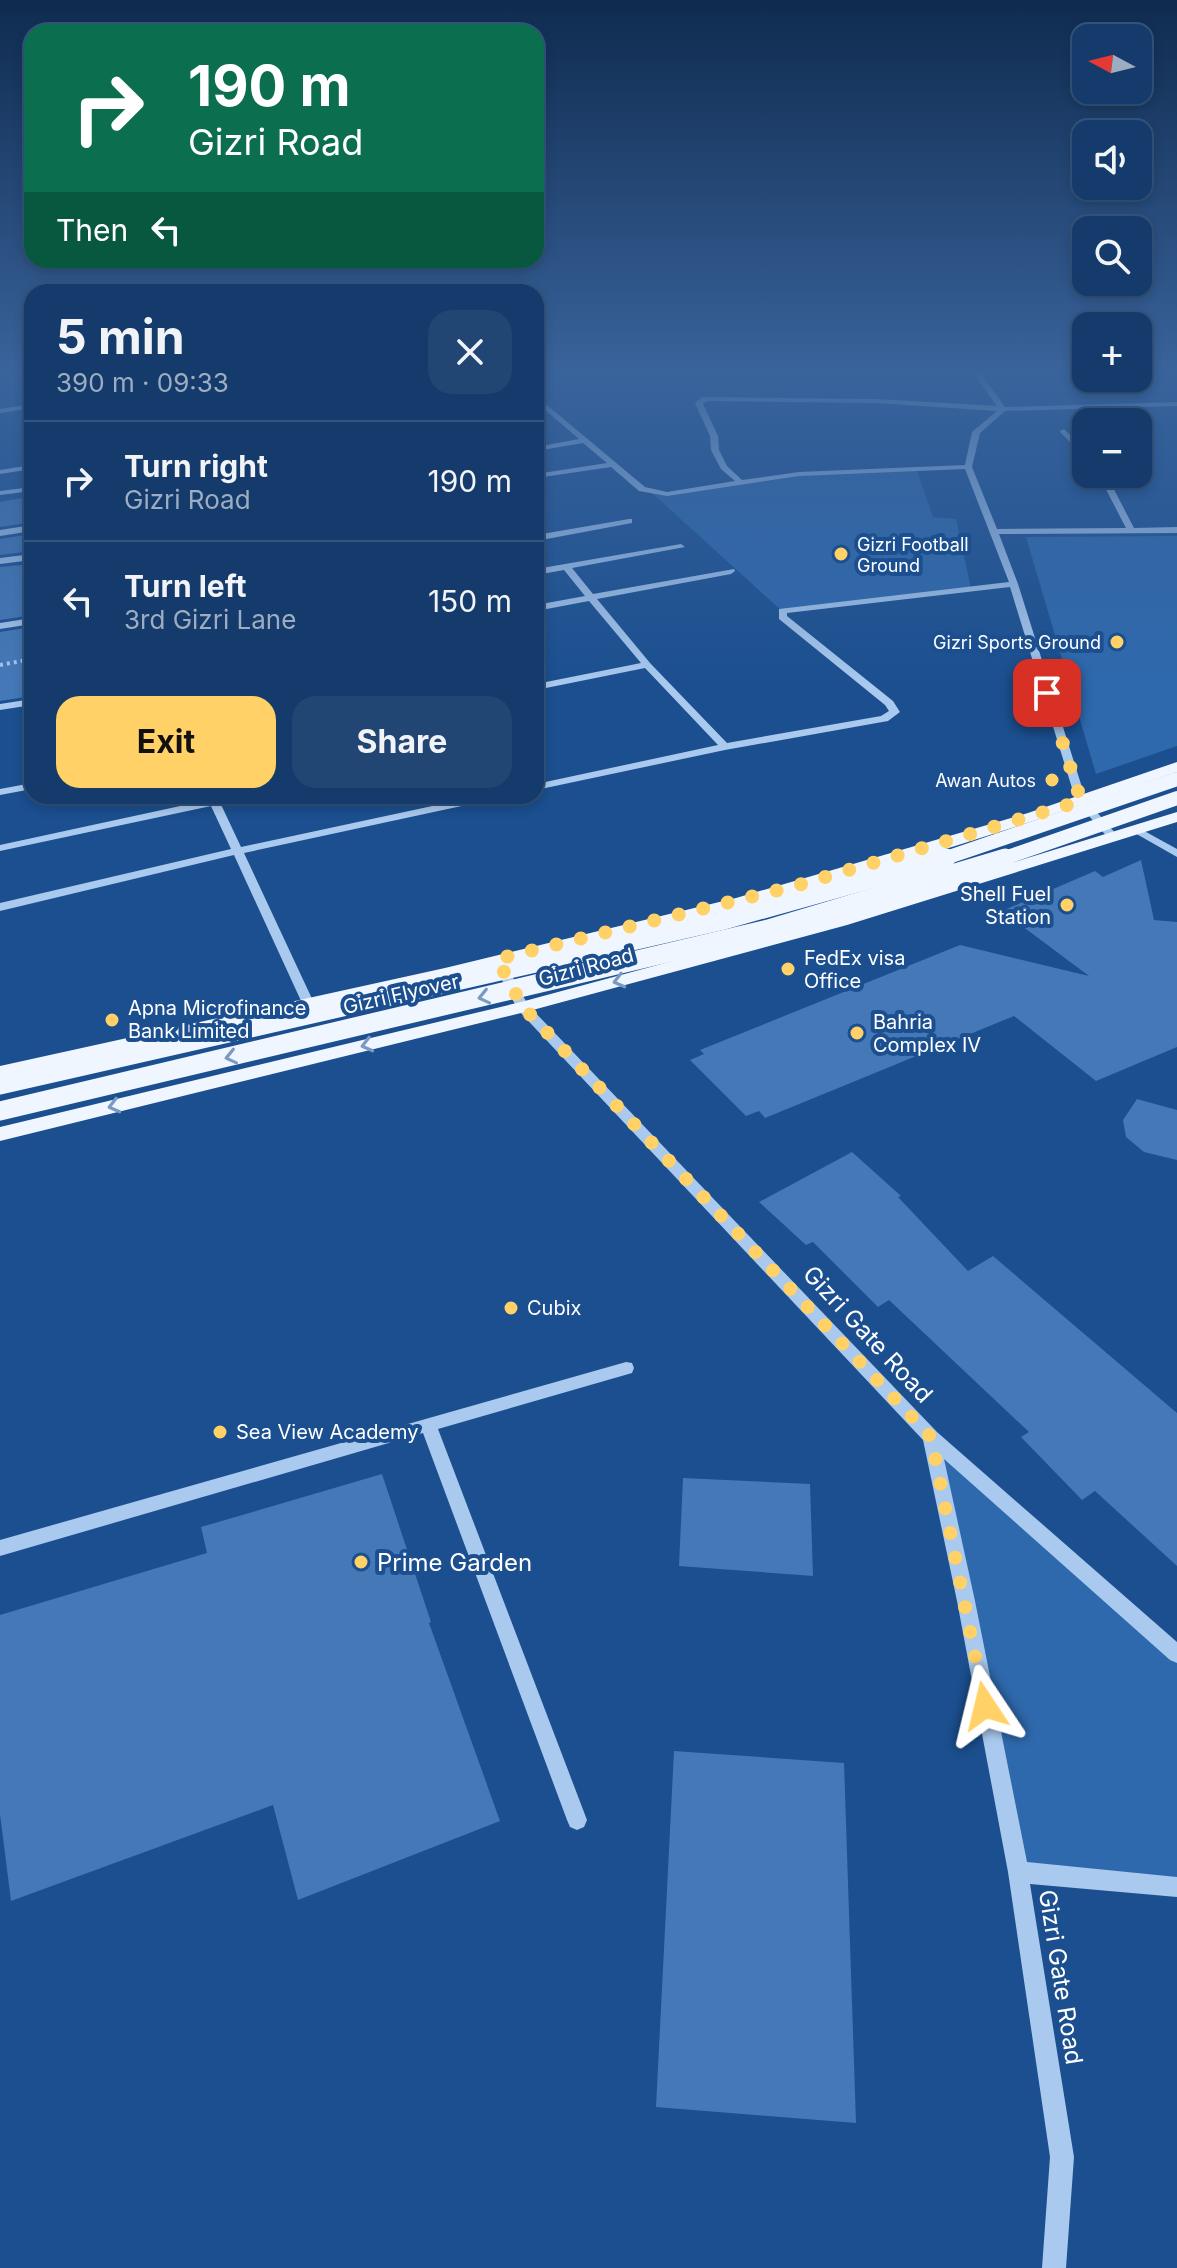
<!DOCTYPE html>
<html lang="en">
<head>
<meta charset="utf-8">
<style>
	:root { --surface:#143b6b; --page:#214673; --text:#f1f3f6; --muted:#9dadc1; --line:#33557e; --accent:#ffd166 }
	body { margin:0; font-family:Inter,sans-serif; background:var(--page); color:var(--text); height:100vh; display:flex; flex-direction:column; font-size:30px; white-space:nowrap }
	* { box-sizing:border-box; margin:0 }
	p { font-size:26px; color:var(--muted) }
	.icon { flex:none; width:44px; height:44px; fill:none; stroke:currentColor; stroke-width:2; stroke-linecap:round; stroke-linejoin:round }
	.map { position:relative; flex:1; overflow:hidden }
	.sheet { position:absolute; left:24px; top:284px; width:520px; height:520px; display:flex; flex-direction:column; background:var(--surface); border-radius:24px; box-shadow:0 4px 12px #0003,0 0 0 2px var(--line) }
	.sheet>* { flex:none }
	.top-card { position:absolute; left:24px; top:24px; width:520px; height:244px; border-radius:24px; box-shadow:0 4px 12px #0003,0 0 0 2px var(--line); background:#0b6e4f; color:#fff; overflow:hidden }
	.needle { width:52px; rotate:277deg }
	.tools { position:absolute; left:1072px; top:24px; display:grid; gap:16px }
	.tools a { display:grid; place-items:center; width:80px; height:80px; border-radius:16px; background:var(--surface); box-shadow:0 4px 12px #0003,0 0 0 2px var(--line); font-size:40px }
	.pin { position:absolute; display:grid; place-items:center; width:68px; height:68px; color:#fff; margin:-34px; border-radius:16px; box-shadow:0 4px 12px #0006 }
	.me { position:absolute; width:88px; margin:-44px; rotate:350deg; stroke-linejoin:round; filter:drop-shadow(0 0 6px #0008) }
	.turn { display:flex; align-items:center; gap:28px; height:168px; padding:0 32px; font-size:36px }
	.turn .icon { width:104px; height:104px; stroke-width:2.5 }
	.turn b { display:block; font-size:56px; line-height:68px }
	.then { display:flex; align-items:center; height:76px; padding:0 32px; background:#0003; gap:16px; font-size:30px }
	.round { display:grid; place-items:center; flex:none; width:84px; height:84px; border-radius:24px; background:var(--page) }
	.headline { display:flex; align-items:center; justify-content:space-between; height:136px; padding:0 32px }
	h1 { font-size:48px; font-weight:700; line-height:60px }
	.action { display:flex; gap:16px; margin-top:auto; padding:16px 32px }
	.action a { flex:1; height:92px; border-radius:24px; background:var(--accent); color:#111; font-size:32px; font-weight:700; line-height:92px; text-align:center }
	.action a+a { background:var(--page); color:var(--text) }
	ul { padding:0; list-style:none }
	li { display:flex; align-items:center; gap:24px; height:120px; padding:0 32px; border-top:2px solid var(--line) }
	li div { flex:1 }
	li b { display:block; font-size:30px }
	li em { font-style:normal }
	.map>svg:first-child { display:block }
	.green { fill:#2e69ad }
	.building { fill:#4478b7 }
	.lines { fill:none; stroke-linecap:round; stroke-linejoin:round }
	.path { stroke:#a9c9ee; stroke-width:4; stroke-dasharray:3 4; stroke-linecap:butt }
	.minor { fill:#a9c9ee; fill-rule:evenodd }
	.major { fill:#f0f6ff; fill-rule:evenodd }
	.major-bridge-far1 { stroke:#f0f6ff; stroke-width:14 }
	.major-bridge { stroke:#f0f6ff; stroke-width:19 }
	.oneway { stroke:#7b9ac1 }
	.route { stroke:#ffd166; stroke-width:14; stroke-dasharray:0 25.2 }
	.poi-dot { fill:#ffd166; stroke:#1b4f8f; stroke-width:3 }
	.labels { text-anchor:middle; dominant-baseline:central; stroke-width:8; stroke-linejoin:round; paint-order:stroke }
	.far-poi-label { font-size:18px; fill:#fff; stroke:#1b4f8f; text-anchor:end }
	.poi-label { font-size:20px; fill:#fff; stroke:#1b4f8f; text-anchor:start }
	.street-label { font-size:20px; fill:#fff; stroke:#1b4f8f }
	.near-street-label { font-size:24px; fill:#fff; stroke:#1b4f8f }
	.near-poi-label { font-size:24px; fill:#fff; stroke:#1b4f8f; text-anchor:start }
</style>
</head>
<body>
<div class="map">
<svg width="1177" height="2268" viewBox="0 0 1177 2268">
	<rect width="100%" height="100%" fill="#1b4f8f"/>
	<g class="green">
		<polygon points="919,467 917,471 933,517 956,519 971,589 782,611 652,493 667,494 799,474"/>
		<polygon points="1177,536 1177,746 1096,774 1026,537"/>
		<polygon points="931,1437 1177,1654 1177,1887 1018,1872"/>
	</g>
	<g class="building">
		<polygon points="32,496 32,522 0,527 0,502"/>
		<polygon points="32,534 32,551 0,555 0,539"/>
		<polygon points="32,564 32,615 0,620 0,567"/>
		<polygon points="32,627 32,696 0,701 0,632"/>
		<polygon points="1141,860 1154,920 1177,922 1177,1047 1096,1081 1014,1016 765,1118 759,1111 746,1116 690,1060 704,1054 700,1050 960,945 1089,976 1002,911 1095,871 1103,877"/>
		<polygon points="1137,1099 1177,1110 1177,1160 1144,1152 1126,1137 1123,1120"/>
		<polygon points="852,1152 901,1196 898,1197 968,1271 993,1256 1177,1413 1177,1566 1095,1491 1082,1500 1021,1437 1029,1432 889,1300 878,1307 813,1242 806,1245 759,1202"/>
		<polygon points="382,1474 431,1622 429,1623 500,1821 298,1900 273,1805 11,1901 0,1814 0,1615 207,1553 201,1527"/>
		<polygon points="683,1478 810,1484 813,1576 679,1566"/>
		<polygon points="674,1751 844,1763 856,2123 656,2107"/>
	</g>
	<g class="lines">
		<polyline class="path" points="0,665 32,659"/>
		<g class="minor">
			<polygon points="22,367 29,367 32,375 32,385 28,383"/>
			<path d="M969,367H976L1005,407L1177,402V406L1005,411L980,433L972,467L997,529L1126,528L1098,474H1106L1134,528L1177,527V533L999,534L1018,584L1086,800L1117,835V839H1109L1076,801L1010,587L787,613V616L893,701L900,712L888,721L725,750L536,790V784L718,745L645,668L536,690V684L641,663L589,601L536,611V605L585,596L564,570L536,575V569L681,544L685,547L572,568L593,594L734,569L735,571L731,574L597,599L650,663L727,743L881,716L889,711L885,705L779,619V609L1009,582L965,469L799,476L667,496L639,491L611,467L536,478V474L607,463L583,443L536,451V447L579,439L536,402V396L645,487L667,492L735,481L721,469L711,450L710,436L695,403L702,397L877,399L997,406ZM707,401L877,403L997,411L972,432L965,465L799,472L742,480L727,466L719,450L718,436L703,404Z"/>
			<polygon points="32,404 32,408 0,413 0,409"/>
			<polygon points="1064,429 1086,451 1086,458 1061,433 1060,431"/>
			<polygon points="32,465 32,469 0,474 0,470"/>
			<polygon points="32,487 32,491 0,495 0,491"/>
			<polygon points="629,519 632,519 632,523 536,541 536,535"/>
			<polygon points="32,525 32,531 0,536 0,530"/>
			<polygon points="32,554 32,560 0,564 0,558"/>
			<polygon points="32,618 32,624 0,629 0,623"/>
			<polygon points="32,699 32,705 0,710 0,704"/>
			<polygon points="32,783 32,789 0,795 0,789"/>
			<polygon points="207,796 217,796 241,847 479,796 499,796 494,799 244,853 314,1003 308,1007 302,1003 234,855 0,911 0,903 231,849 211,806 0,851 0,845 208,800"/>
			<polygon points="1137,827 1177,849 1177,857 1133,832 1133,828"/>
			<polygon points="499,959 505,963 528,1005 937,1432 1177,1642 1177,1663 1170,1660 944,1459 975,1601 1027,1862 1177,1877 1177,1897 1030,1884 1074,2157 1066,2268 1042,2268 1050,2157 1008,1872 957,1601 923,1440 518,1010 493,963"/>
			<polygon points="626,1362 632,1363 634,1368 632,1373 438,1429 587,1820 584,1827 577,1830 570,1827 567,1820 423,1433 0,1556 0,1540"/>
		</g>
		<g class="major">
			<path d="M1177,762V772C1083,805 988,837 892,865C598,949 298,1011 0,1078V1066L445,968L736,898L1028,813Z"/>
			<polygon points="1177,812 1177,822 847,925 529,1011 0,1141 0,1127 521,1002 835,917"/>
		</g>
		<g class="major-bridge-far1">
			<polyline points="940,860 1177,779"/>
			<polyline points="999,860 1177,798"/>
		</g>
		<g class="major-bridge">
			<polyline points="0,1085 720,921 946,858"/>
			<polyline points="0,1111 768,929 1005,858"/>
		</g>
	</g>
	<defs><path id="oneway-chevron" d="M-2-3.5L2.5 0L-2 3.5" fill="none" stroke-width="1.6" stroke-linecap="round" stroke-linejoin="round" transform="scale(2)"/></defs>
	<g class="oneway">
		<use href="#oneway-chevron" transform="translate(619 981) rotate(165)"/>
		<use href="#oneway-chevron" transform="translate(484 997) rotate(167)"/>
		<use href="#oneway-chevron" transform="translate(367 1045) rotate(166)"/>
		<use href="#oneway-chevron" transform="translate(231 1057) rotate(167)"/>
		<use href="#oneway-chevron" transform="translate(114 1106) rotate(166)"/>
	</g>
	<linearGradient id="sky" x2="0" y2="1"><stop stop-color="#0f2b4f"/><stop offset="0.54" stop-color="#39639b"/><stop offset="1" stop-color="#39639b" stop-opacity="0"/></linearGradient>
	<rect width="1177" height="685" fill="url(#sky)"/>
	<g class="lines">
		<polyline class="route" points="985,1706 931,1437 523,1007 497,959 795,886 1081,801 1047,693"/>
	</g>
	<g class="poi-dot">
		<circle cx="841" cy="554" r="8"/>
		<circle cx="1117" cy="642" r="8"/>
		<circle cx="1052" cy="780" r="8"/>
		<circle cx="1067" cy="905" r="8"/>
		<circle cx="788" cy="969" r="8"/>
		<circle cx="112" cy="1020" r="8"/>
		<circle cx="857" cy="1033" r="8"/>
		<circle cx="511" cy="1308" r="8"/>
		<circle cx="220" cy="1432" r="8"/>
		<circle cx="361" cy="1562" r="8"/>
	</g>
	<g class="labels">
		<g class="far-poi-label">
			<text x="857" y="544" text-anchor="start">Gizri Football<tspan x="857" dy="21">Ground</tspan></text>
			<text x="1101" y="642">Gizri Sports Ground</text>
			<text x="1036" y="780">Awan Autos</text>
		</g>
		<g class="poi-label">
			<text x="1051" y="894" text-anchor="end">Shell Fuel<tspan x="1051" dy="23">Station</tspan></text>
			<text x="804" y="958">FedEx visa<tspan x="804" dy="23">Office</tspan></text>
			<text x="128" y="1008">Apna Microfinance<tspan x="128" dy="23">Bank Limited</tspan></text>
			<text x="873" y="1022">Bahria<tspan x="873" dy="23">Complex IV</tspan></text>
			<text x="527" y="1308">Cubix</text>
			<text x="236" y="1432">Sea View Academy</text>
		</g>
		<g class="street-label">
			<text transform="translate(586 967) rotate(-15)">Gizri Road</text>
			<text transform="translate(401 994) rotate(-13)">Gizri Flyover</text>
		</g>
		<g class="near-street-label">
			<text transform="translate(868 1334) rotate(47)">Gizri Gate Road</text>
			<text transform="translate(1061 1977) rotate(81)">Gizri Gate Road</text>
		</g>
		<g class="near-poi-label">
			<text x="377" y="1562">Prime Garden</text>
		</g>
	</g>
</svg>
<div class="tools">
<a><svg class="needle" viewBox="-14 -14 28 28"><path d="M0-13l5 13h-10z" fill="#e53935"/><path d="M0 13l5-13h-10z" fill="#9dadc1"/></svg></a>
<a><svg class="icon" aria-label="sound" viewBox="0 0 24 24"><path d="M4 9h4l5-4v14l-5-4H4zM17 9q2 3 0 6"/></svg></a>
<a><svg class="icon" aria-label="search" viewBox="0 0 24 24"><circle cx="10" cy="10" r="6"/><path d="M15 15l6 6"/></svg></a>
<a>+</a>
<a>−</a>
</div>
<div class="pin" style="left:1047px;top:693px;background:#d93025"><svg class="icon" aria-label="arrive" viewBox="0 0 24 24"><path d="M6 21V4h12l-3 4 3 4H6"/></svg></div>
<svg class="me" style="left:985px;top:1706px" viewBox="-20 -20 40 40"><path d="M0-17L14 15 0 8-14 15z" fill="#ffd166" stroke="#fff" stroke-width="4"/></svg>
<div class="top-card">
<div class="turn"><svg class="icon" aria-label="right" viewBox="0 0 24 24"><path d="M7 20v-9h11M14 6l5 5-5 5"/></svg><div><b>190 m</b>Gizri Road</div></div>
<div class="then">Then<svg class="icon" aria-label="left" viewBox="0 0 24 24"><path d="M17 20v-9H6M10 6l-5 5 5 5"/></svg></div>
</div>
<section class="sheet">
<div class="headline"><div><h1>5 min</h1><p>390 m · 09:33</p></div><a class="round"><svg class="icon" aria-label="close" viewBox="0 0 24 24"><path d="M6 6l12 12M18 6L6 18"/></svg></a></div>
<ul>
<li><svg class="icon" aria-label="right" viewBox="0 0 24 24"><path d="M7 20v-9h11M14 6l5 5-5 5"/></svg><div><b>Turn right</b><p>Gizri Road</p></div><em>190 m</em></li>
<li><svg class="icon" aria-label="left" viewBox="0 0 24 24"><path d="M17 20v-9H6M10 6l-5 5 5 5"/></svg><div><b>Turn left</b><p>3rd Gizri Lane</p></div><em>150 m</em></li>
</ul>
<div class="action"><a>Exit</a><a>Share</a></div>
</section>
</div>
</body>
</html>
